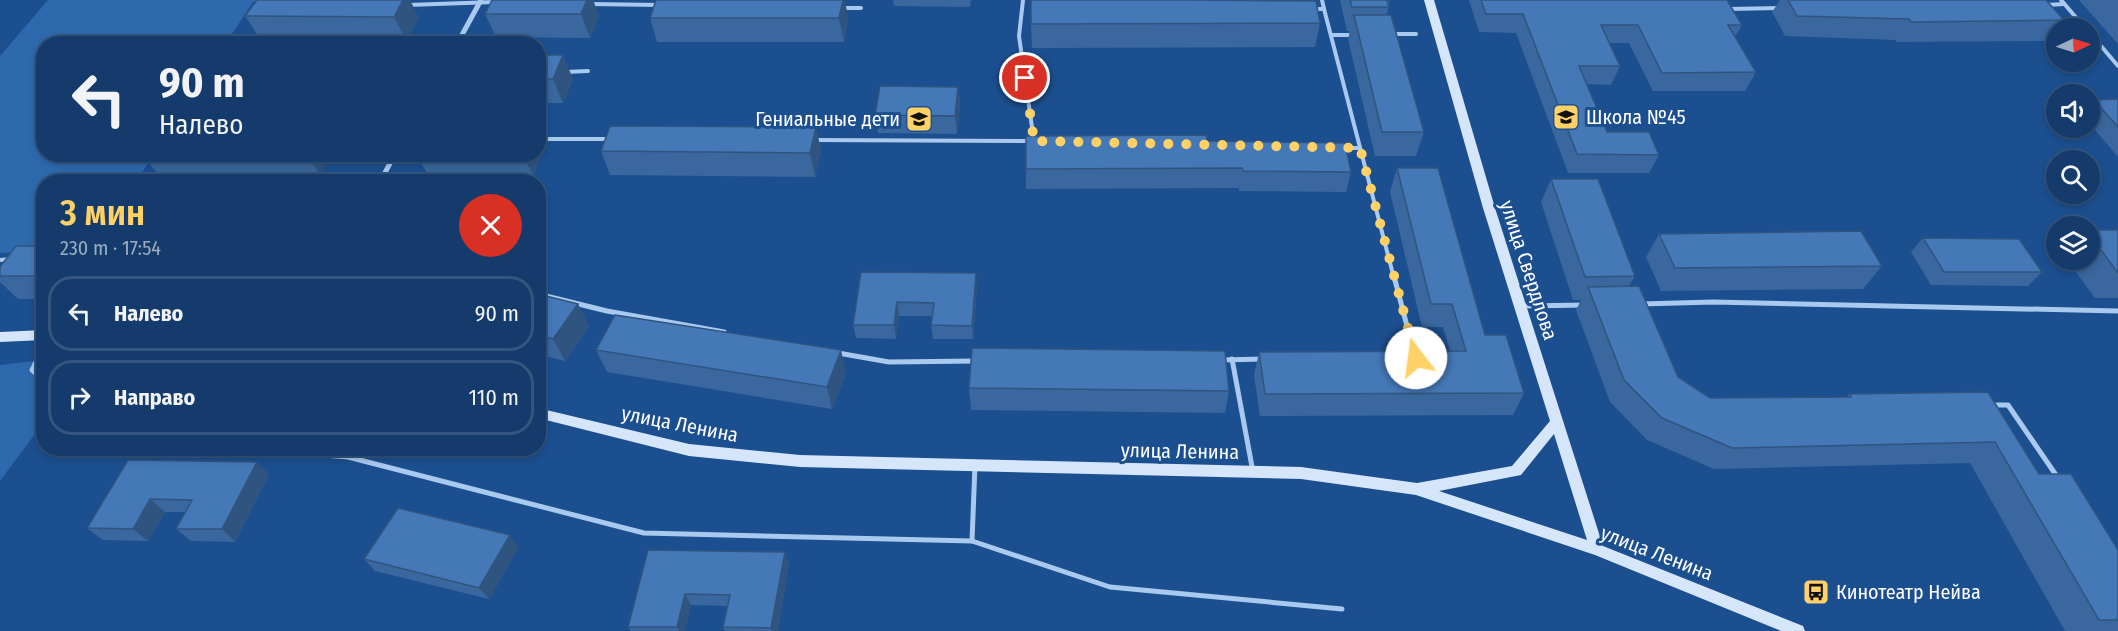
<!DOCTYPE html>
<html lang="ru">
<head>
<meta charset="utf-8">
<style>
	:root { --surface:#143b6b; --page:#214673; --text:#f1f3f6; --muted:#9dadc1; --line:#33557e; --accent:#ffd166 }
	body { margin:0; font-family:"Fira Sans Condensed",sans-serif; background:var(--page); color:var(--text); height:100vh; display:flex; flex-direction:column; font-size:22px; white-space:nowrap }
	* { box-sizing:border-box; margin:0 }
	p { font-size:20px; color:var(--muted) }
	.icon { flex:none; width:33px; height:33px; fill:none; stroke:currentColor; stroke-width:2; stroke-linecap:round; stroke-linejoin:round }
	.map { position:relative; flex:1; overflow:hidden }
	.sheet { position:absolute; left:36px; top:174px; width:510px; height:282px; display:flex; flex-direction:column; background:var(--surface); border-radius:24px; box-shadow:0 3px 9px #0003,0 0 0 2px var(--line) }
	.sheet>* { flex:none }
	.top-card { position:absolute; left:36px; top:36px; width:510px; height:126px; border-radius:24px; box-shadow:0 3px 9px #0003,0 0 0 2px var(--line); background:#143b6b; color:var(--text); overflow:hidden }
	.needle { width:39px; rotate:86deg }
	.buttons { position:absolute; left:2046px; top:18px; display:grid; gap:12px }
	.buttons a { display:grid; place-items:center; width:54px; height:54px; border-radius:50%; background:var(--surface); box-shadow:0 3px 9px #0003,0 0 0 2px var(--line); font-size:30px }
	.pin { position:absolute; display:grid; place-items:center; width:51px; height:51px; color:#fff; margin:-26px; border:3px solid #fff; border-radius:50%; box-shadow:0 2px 6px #0007 }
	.me { position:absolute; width:66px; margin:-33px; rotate:345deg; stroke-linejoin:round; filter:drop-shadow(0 0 4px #0008) }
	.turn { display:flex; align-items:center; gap:21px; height:126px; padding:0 24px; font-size:27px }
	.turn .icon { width:78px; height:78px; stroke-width:2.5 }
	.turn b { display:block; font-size:42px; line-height:51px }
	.round { display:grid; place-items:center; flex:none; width:63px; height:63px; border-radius:32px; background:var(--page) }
	.summary { display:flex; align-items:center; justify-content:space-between; height:102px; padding:0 24px }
	h1 { font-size:36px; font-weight:600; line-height:45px; color:var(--accent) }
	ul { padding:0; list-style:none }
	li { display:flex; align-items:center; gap:18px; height:75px; margin:0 12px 9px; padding:0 12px; border:3px solid var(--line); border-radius:24px }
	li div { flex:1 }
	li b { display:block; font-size:22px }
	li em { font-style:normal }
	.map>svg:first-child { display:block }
	.green { fill:#2e69ad }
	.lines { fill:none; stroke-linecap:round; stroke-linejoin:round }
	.lane-far1 { stroke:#a9c9ee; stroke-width:4 }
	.lane { stroke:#a9c9ee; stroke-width:5 }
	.street { stroke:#a9c9ee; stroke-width:5 }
	.secondary { fill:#d6e6fa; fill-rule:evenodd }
	.wall { fill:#3a679d }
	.shaded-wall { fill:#305480 }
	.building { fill:#4478b7; stroke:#305480; stroke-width:1.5 }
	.route { stroke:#ffd166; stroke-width:10; stroke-dasharray:0 18 }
	.labels { text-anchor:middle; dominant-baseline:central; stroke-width:6; stroke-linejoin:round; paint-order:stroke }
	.poi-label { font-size:20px; fill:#fff; stroke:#1b4f8f; text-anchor:start }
	.street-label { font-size:20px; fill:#fff; stroke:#1b4f8f }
</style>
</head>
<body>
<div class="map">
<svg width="2118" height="631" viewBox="0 0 2118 631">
	<rect width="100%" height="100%" fill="#1b4f8f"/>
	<g class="green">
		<polygon points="48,0 343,0 253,2 226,43 44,44 44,154 154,155 136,181 44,182 43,251 0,253 0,56"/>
		<polygon points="43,360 43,423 0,481 0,365"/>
	</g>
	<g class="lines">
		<g class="lane-far1">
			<polyline points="2061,0 2085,28"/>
			<polyline points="590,4 660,5"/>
			<polyline points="407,5 495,2"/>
			<polyline points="2046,5 2064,4"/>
			<polyline points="842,8 861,8"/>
			<polyline points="1313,9 1324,9 1322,0"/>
			<polyline points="1324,9 1395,282"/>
			<polyline points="1728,9 1780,8"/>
			<polyline points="2090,33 2118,66"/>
			<polyline points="1390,34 1416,34"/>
			<polyline points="1331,35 1355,35"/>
			<polyline points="565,72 588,71"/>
			<polyline points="538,139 609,139"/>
			<polyline points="813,140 1034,141 1019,36 1023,0"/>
			<polyline points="1342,148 1360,148"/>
			<polyline points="0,260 11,259"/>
		</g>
		<g class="lane">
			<polyline points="1395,280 1415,357"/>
			<polyline points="538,294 607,311 724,332"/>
			<polyline points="1641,304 1713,302 2118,311"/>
			<polyline points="1522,306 1585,305"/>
			<polyline points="44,346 32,370 44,380"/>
			<polyline points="838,353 889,362 976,361"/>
			<polyline points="1232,359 1253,472"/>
			<polyline points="1221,360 1264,359"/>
			<polyline points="1992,405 2008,405 2058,478"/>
			<polyline points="240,448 348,457 644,533 972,541 1110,587 1342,609"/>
			<polyline points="972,541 975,465"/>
		</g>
		<g class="street">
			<polyline points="457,44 481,0"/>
			<polyline points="380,182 395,154"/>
		</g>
		<g class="secondary">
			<path d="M1424,0H1434L1495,208L1603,546L1803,626L1805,631H1781L1595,555L1416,495L1301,479L800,467L689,456L538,418V408L689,444L800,455L1301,467L1417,483L1512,466L1550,421L1483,208ZM1554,434L1587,540L1439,491L1521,475Z"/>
			<polygon points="44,330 44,340 0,342 0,332"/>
		</g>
	</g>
	<g class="wall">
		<polygon points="257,0 419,18 406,40 261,40 245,16"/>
		<polygon points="492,0 593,0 599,16 590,38 496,37 485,14"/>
		<polygon points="893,0 971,0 970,7 894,6"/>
		<polygon points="1340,0 1390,0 1387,15 1424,132 1416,156 1375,156 1348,39 1350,31 1347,31"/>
		<polygon points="1469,0 1727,0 1742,25 1735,37 1756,72 1745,91 1653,91 1629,43 1610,43 1620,66 1611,85 1587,84 1607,132 1659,155 1649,173 1568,173 1516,33 1479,32"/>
		<polygon points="1780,0 2046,0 2064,20 2058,28 2056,28 2056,30 2048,41 1897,42 1895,40 1785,36 1772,12"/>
		<polygon points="2079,0 2118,0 2118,44"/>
		<polygon points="650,18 848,18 844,42 657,42"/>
		<polygon points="1320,23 1315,47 1032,48 1031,24"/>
		<polygon points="538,55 573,79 563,103 538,103"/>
		<polygon points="958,87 960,105 957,134 878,133 875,115"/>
		<polygon points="2118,99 2118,157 2090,124 2090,105 2094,100"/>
		<polygon points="816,127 821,151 815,177 610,175 601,151"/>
		<polygon points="1207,141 1351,172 1346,192 1239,191 1239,188 1026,189 1026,169"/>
		<polygon points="544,149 533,176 428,175 416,154 538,154"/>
		<polygon points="141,154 331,154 320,175 158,174"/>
		<polygon points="1397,168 1485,335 1524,393 1513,415 1260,416 1254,375 1259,352 1450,351 1443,327 1422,327 1390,192"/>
		<polygon points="1551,179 1635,276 1629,286 1678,377 1710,398 1847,397 1849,394 1988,392 2039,474 2118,550 2118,631 2065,631 1970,463 1714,469 1647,440 1610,402 1576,310 1581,300 1573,300 1541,202"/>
		<polygon points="2090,230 2118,230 2118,298 2095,298 2067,260 2090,260"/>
		<polygon points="1659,234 1882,266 1863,289 1661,291 1646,257"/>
		<polygon points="1923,238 2042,272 2028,286 1931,285 1911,252"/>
		<polygon points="44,246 44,299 18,299 0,282 0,267"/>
		<polygon points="861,272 977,287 973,339 933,339 931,325 932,316 899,316 896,339 856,338 853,325"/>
		<polygon points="538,294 578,304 589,327 565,361 538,354"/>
		<polygon points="596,350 846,373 832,409 607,372"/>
		<polygon points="969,388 1229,391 1225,413 971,410"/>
		<polygon points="128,460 269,474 235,542 191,541 176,529 186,512 165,512 148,541 103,540 87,528"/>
		<polygon points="519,547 489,599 375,571 364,559"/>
		<polygon points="648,550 789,564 778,631 725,631 723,627 727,606 691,605 685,631 631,631 628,627"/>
	</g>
	<g class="shaded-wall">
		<polygon points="403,0 410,0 419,18 406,40 394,17"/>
		<polygon points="587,0 593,0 599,16 590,38 581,14"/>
		<polygon points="843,0 845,0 848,18 844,42 839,18"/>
		<polygon points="563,55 573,79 563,103 553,79"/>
		<polygon points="958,87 960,105 957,134 955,116"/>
		<polygon points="816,127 821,151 815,177 810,153"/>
		<polygon points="538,137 544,149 533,176 522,154 538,154"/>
		<polygon points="306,154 331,154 320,175"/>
		<polygon points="976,273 977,287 973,339 972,326"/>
		<polygon points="897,302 899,316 896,339 894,325"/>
		<polygon points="578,304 589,327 565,361 553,339"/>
		<polygon points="841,350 846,373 832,409 827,387"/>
		<polygon points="257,462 269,474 235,542 222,529"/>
		<polygon points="150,499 165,512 148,541 133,529"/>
		<polygon points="510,535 519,547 489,599 479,588"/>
		<polygon points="785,552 789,564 778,631 772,631 771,628"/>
		<polygon points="685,594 691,605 685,631 679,631 677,627"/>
	</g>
	<g class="building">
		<polygon points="257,0 403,0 394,17 245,16"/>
		<polygon points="492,0 587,0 581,14 485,14"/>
		<polygon points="656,0 843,0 839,18 650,18"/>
		<polygon points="1031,0 1191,0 1316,1 1320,23 1031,24"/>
		<polygon points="1350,0 1390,0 1390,1 1387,1 1389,7 1352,7"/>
		<polygon points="1481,0 1727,0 1742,25 1728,25 1756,72 1662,73 1638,25 1601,25 1620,66 1579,66 1607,132 1649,132 1659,155 1577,154 1523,14 1486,14"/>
		<polygon points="1788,0 2046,0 2064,20 1911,22 1909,19 1797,16"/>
		<polygon points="1354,15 1391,15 1424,132 1382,132"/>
		<polygon points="538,55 563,55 553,79 538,79"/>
		<polygon points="880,86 958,87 955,116 875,115"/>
		<polygon points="2118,99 2118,127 2094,100"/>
		<polygon points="610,126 816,127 810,153 601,151"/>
		<polygon points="1206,135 1207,141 1345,143 1351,172 1243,171 1242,168 1026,169 1026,136"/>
		<polygon points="1397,168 1438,168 1485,335 1506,335 1524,393 1265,394 1259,352 1466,351 1452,304 1431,304"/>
		<polygon points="1551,179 1598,179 1635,276 1585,277"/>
		<polygon points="2090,230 2118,230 2118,273 2090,235"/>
		<polygon points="1861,231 1882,266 1675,268 1659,234"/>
		<polygon points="1923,238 2019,239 2042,272 1944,272"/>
		<polygon points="16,246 44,246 44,276 0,276 0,267"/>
		<polygon points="861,272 976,273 972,326 931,325 934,303 897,302 894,325 853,325"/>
		<polygon points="1639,286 1678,377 1710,398 1851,397 1849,394 1988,392 2039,474 2071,474 2118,550 2118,620 2099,620 1995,442 1732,448 1662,418 1624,380 1588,287"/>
		<polygon points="538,294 578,304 553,339 538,335"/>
		<polygon points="615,315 841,350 827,387 596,350"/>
		<polygon points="972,348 1225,351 1229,391 969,388"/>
		<polygon points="128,460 257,462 222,529 176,529 192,500 150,499 133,529 87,528"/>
		<polygon points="398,508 510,535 479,588 364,559"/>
		<polygon points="648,550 785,552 771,628 723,627 730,595 685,594 677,627 628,627"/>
	</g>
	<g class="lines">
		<polyline class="route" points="1025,78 1034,141 1360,148 1416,358"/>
	</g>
	<defs>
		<symbol id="school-square" viewBox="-11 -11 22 22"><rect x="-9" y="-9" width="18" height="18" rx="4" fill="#ffd166" stroke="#1b4f8f"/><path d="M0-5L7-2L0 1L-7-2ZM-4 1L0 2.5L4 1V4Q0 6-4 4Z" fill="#111"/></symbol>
		<symbol id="bus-square" viewBox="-11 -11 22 22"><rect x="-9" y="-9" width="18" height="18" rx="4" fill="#ffd166" stroke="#1b4f8f"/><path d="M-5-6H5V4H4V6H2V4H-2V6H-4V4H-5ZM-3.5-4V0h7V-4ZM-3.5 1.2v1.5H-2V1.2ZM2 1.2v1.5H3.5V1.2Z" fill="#111"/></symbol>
	</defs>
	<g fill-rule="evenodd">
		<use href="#school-square" x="1551" y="102" width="30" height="30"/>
		<use href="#school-square" x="904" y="104" width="30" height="30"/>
		<use href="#bus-square" x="1801" y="577" width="30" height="30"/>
	</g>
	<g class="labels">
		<g class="poi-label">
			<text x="1586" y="117">Школа №45</text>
			<text x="900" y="119" text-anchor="end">Гениальные дети</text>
			<text x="1836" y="592">Кинотеатр Нейва</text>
		</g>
		<g class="street-label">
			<text transform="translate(1529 270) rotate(72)">улица Свердлова</text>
			<text transform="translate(680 424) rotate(11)">улица Ленина</text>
			<text transform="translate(1180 451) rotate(1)">улица Ленина</text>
			<text transform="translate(1657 553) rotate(21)">улица Ленина</text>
		</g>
	</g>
</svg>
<div class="buttons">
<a><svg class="needle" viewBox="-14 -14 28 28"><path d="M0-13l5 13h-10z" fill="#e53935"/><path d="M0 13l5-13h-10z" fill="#9dadc1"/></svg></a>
<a><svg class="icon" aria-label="sound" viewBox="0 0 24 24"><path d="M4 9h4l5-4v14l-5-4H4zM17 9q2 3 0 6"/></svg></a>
<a><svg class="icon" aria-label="search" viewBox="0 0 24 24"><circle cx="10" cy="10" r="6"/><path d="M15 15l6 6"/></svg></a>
<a><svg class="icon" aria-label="layers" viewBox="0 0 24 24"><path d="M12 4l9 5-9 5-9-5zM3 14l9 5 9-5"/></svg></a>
</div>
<div class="pin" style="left:1025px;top:78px;background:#d93025"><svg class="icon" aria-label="arrive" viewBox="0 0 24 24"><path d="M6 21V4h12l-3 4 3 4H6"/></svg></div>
<svg class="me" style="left:1416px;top:358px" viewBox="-20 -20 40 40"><circle r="19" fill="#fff"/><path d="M0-13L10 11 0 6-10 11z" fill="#ffd166"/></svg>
<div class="top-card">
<div class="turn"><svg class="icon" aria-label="left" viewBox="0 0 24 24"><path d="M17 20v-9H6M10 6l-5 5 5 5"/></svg><div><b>90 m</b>Налево</div></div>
</div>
<section class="sheet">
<div class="summary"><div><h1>3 мин</h1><p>230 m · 17:54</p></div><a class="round" style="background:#d93025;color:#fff"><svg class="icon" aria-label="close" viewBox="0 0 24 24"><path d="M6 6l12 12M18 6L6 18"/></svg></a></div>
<ul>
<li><svg class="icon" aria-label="left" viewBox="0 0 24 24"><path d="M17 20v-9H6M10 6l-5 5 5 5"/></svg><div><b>Налево</b></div><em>90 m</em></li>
<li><svg class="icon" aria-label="right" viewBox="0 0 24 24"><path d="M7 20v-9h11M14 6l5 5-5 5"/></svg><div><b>Направо</b></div><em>110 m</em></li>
</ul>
</section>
</div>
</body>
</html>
